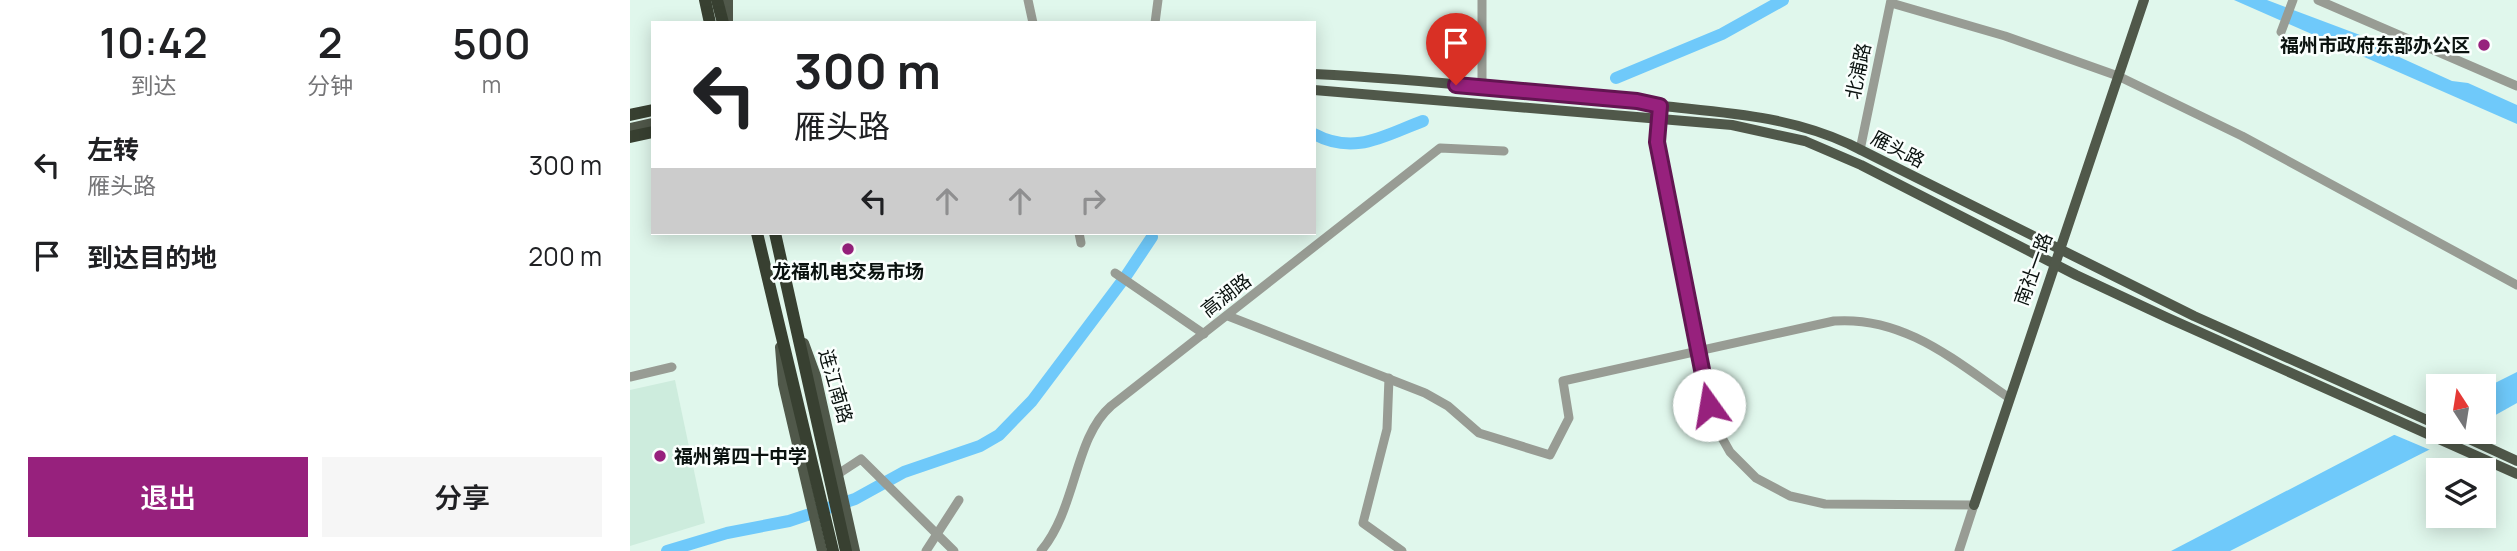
<!DOCTYPE html>
<html lang="zh">
<head>
<meta charset="utf-8">
<style>
	:root { --surface:#fff; --page:#f6f6f6; --text:#202124; --muted:#757577; --accent:#97217d }
	body { margin:0; font-family:Manrope,"Noto Sans SC",sans-serif; background:var(--page); color:var(--text); height:100vh; display:flex; flex-direction:column; font-size:26px; white-space:nowrap }
	* { box-sizing:border-box; margin:0 }
	p { font-size:23px; color:var(--muted) }
	.icon { flex:none; width:38px; height:38px; fill:none; stroke:currentColor; stroke-width:2; stroke-linecap:round; stroke-linejoin:round }
	.map { position:relative; flex:1; overflow:hidden }
	.sheet { display:flex; flex-direction:column; background:var(--surface); width:630px }
	.sheet>* { flex:none }
	.banner { position:absolute; left:21px; top:21px; width:665px; height:214px; border-radius:0px; box-shadow:0 4px 18px #0003; background:#fff; color:var(--text); overflow:hidden }
	.needle { width:46px; rotate:348deg }
	.fabs { position:absolute; left:1796px; top:374px; display:grid; gap:14px }
	.fabs a { display:grid; place-items:center; width:70px; height:70px; border-radius:0px; background:var(--surface); box-shadow:0 4px 18px #0003; font-size:35px }
	.pin { position:absolute; display:grid; place-items:center; width:60px; height:60px; color:#fff; margin:-72px -30px; border-radius:50% 50% 50% 0; rotate:-45deg; box-shadow:0 0 7px #0007 }
	.pin .icon { rotate:45deg }
	.me { position:absolute; width:77px; margin:-38px; rotate:347deg; stroke-linejoin:round; filter:drop-shadow(0 0 5px #0008) }
	.turn { display:flex; align-items:center; gap:24px; height:147px; padding:0 28px; font-size:32px }
	.turn .icon { width:91px; height:91px; stroke-width:2.5 }
	.turn b { display:block; font-size:49px; line-height:60px }
	.lanes { display:flex; align-items:center; height:66px; padding:0 28px; background:#0003; justify-content:center; gap:35px; direction:ltr }
	.lanes .off { opacity:.35 }
	.eta { display:flex; justify-content:space-evenly; align-items:center; height:119px; text-align:center }
	.eta b { font-size:42px; font-weight:600; line-height:49px }
	.cta { display:flex; gap:14px; margin-top:auto; padding:14px 28px }
	.cta a { flex:1; height:80px; border-radius:0px; background:var(--accent); color:#fff; font-size:28px; font-weight:600; line-height:80px; text-align:center }
	.cta a+a { background:var(--page); color:var(--text) }
	ul { padding:0; list-style:none }
	li { display:flex; align-items:center; gap:21px; height:91px; padding:0 28px }
	li div { flex:1 }
	li b { display:block; font-size:26px }
	li em { font-style:normal }
	main { display:flex; flex:1; min-height:0 }
	.map>svg:first-child { display:block }
	.built { fill:#cdecdd }
	.water { fill:#6fc9fa }
	.pier { fill:#e0f7ec }
	.lines { fill:none; stroke-linecap:round; stroke-linejoin:round }
	.river { stroke:#6fc9fa; stroke-width:12 }
	.minor { stroke:#989c94; stroke-width:9 }
	.major { stroke:#50584a; stroke-width:10 }
	.highway { stroke:#384031; stroke-width:12 }
	.route-casing { stroke:#621551; stroke-width:18 }
	.route { stroke:#97217d; stroke-width:12 }
	.poi-dot { fill:#97217d; stroke:#fafffd; stroke-width:2.5 }
	.labels { text-anchor:middle; dominant-baseline:central; stroke-width:5; stroke-linejoin:round; paint-order:stroke }
	.poi-label { font-size:19px; font-weight:bold; fill:#0a120f; stroke:#fafffd; text-anchor:end }
	.street-label { font-size:19px; fill:#0a120f; stroke:#fafffd }
</style>
</head>
<body>
<main>
<section class="sheet">
<div class="eta">
<div><b>10:42</b><p>到达</p></div>
<div><b>2</b><p>分钟</p></div>
<div><b>500</b><p>m</p></div>
</div>
<ul>
<li><svg class="icon" aria-label="left" viewBox="0 0 24 24"><path d="M17 20v-9H6M10 6l-5 5 5 5"/></svg><div><b>左转</b><p>雁头路</p></div><em>300 m</em></li>
<li><svg class="icon" aria-label="arrive" viewBox="0 0 24 24"><path d="M6 21V4h12l-3 4 3 4H6"/></svg><div><b>到达目的地</b></div><em>200 m</em></li>
</ul>
<div class="cta"><a>退出</a><a>分享</a></div>
</section>
<div class="map">
<svg width="1887" height="551" viewBox="0 0 1887 551">
	<rect width="100%" height="100%" fill="#e0f7ec"/>
	<polygon class="built" points="45,380 75,523 0,546 0,390"/>
	<g class="water">
		<polygon points="1604,0 1637,0 1730,35 1734,41 1822,81 1838,83 1887,105 1887,124"/>
		<polygon points="1887,372 1887,403 1853,422 1853,389"/>
		<polygon points="1808,412 1808,432 1834,432 1600,551 1541,551"/>
	</g>
	<polygon class="pier" points="1807,408 1808,432 1837,434 1805,452 1760,433"/>
	<g class="lines">
		<g class="river">
			<polyline points="986,78 1092,34 1153,0"/>
			<path d="M684,134C725,156 755,135 793,121"/>
			<polyline points="37,551 97,533 159,521 225,499 274,472 350,446 369,435 402,401 496,276 522,237"/>
		</g>
		<g class="minor">
			<polyline points="398,0 403,23"/>
			<polyline points="852,0 852,88"/>
			<polyline points="1688,0 1887,86"/>
			<polyline points="1261,3 1375,36 1488,76 1612,136 1887,285"/>
			<polyline points="525,23 528,0"/>
			<polyline points="1651,32 1663,0"/>
			<polyline points="1030,106 1027,142 1073,386 1087,429 1100,452 1126,478 1160,496 1195,504 1344,505 1329,551"/>
			<polyline points="1230,150 1261,0"/>
			<polyline points="449,233 451,243"/>
			<polyline points="485,273 574,334"/>
			<path d="M598,316L795,393L818,406L849,433L920,455L939,418L933,381L1204,321C1274,316 1324,360 1378,397"/>
			<polyline points="0,377 42,367"/>
			<polyline points="759,378 757,429 733,523 772,551"/>
			<polyline points="208,474 231,459 324,551"/>
			<polyline points="296,551 329,500"/>
			<path d="M411,551C447,508 444,438 481,406L810,148L874,151"/>
		</g>
		<g class="major">
			<polyline points="98,23 98,0"/>
			<path d="M684,74C801,80 917,93 1033,106C1098,113 1158,116 1219,144L1564,316L1808,425"/>
			<polyline points="684,90 1102,125 1175,141 1231,165 1446,275 1538,318 1887,474"/>
			<polyline points="0,128 23,123"/>
			<polyline points="174,343 186,376 225,551"/>
			<polyline points="150,347 153,384 192,551"/>
			<polyline points="1824,432 1887,461"/>
			<polyline points="1344,505 1514,0"/>
		</g>
		<g class="highway">
			<polyline points="75,0 80,23"/>
			<polyline points="87,0 93,23"/>
			<polyline points="0,115 23,110"/>
			<polyline points="0,137 23,132"/>
			<polyline points="127,233 203,551"/>
			<polyline points="145,233 216,551"/>
		</g>
	</g>
	<g class="lines">
		<defs>
			<polyline id="route" points="826,85 1007,101 1030,106 1027,142 1079,405"/>
		</defs>
		<use href="#route" class="route-casing"/>
		<use href="#route" class="route"/>
	</g>
	<g class="poi-dot">
		<circle cx="1854" cy="45" r="7"/>
		<circle cx="218" cy="249" r="7"/>
		<circle cx="30" cy="456" r="7"/>
	</g>
	<g class="labels">
		<g class="poi-label">
			<text x="1840" y="45">福州市政府东部办公区</text>
			<text x="218" y="271" text-anchor="middle">龙福机电交易市场</text>
			<text x="44" y="456" text-anchor="start">福州第四十中学</text>
		</g>
		<g class="street-label">
			<text transform="translate(1228 71) rotate(-78)">北浦路</text>
			<text transform="translate(1268 149) rotate(27)">雁头路</text>
			<text transform="translate(1403 269) rotate(-70)">南社一路</text>
			<text transform="translate(596 295) rotate(-38)">高湖路</text>
			<text transform="translate(206 386) rotate(74)">连江南路</text>
		</g>
	</g>
</svg>
<div class="fabs">
<a><svg class="needle" viewBox="-14 -14 28 28"><path d="M0-13l5 13h-10z" fill="#e53935"/><path d="M0 13l5-13h-10z" fill="#757577"/></svg></a>
<a><svg class="icon" aria-label="layers" viewBox="0 0 24 24"><path d="M12 4l9 5-9 5-9-5zM3 14l9 5 9-5"/></svg></a>
</div>
<div class="pin" style="left:826px;top:85px;background:#d93025"><svg class="icon" aria-label="arrive" viewBox="0 0 24 24"><path d="M6 21V4h12l-3 4 3 4H6"/></svg></div>
<svg class="me" style="left:1079px;top:405px" viewBox="-20 -20 40 40"><circle r="19" fill="#fff"/><path d="M0-13L10 11 0 6-10 11z" fill="#97217d"/></svg>
<div class="banner">
<div class="turn"><svg class="icon" aria-label="left" viewBox="0 0 24 24"><path d="M17 20v-9H6M10 6l-5 5 5 5"/></svg><div><b>300 m</b>雁头路</div></div>
<div class="lanes"><svg class="icon" aria-label="left" viewBox="0 0 24 24"><path d="M17 20v-9H6M10 6l-5 5 5 5"/></svg><svg class="icon off" aria-label="ahead" viewBox="0 0 24 24"><path d="M12 20V5M6 11l6-6 6 6"/></svg><svg class="icon off" aria-label="ahead" viewBox="0 0 24 24"><path d="M12 20V5M6 11l6-6 6 6"/></svg><svg class="icon off" aria-label="right" viewBox="0 0 24 24"><path d="M7 20v-9h11M14 6l5 5-5 5"/></svg></div>
</div>
</div>
</main>
</body>
</html>
